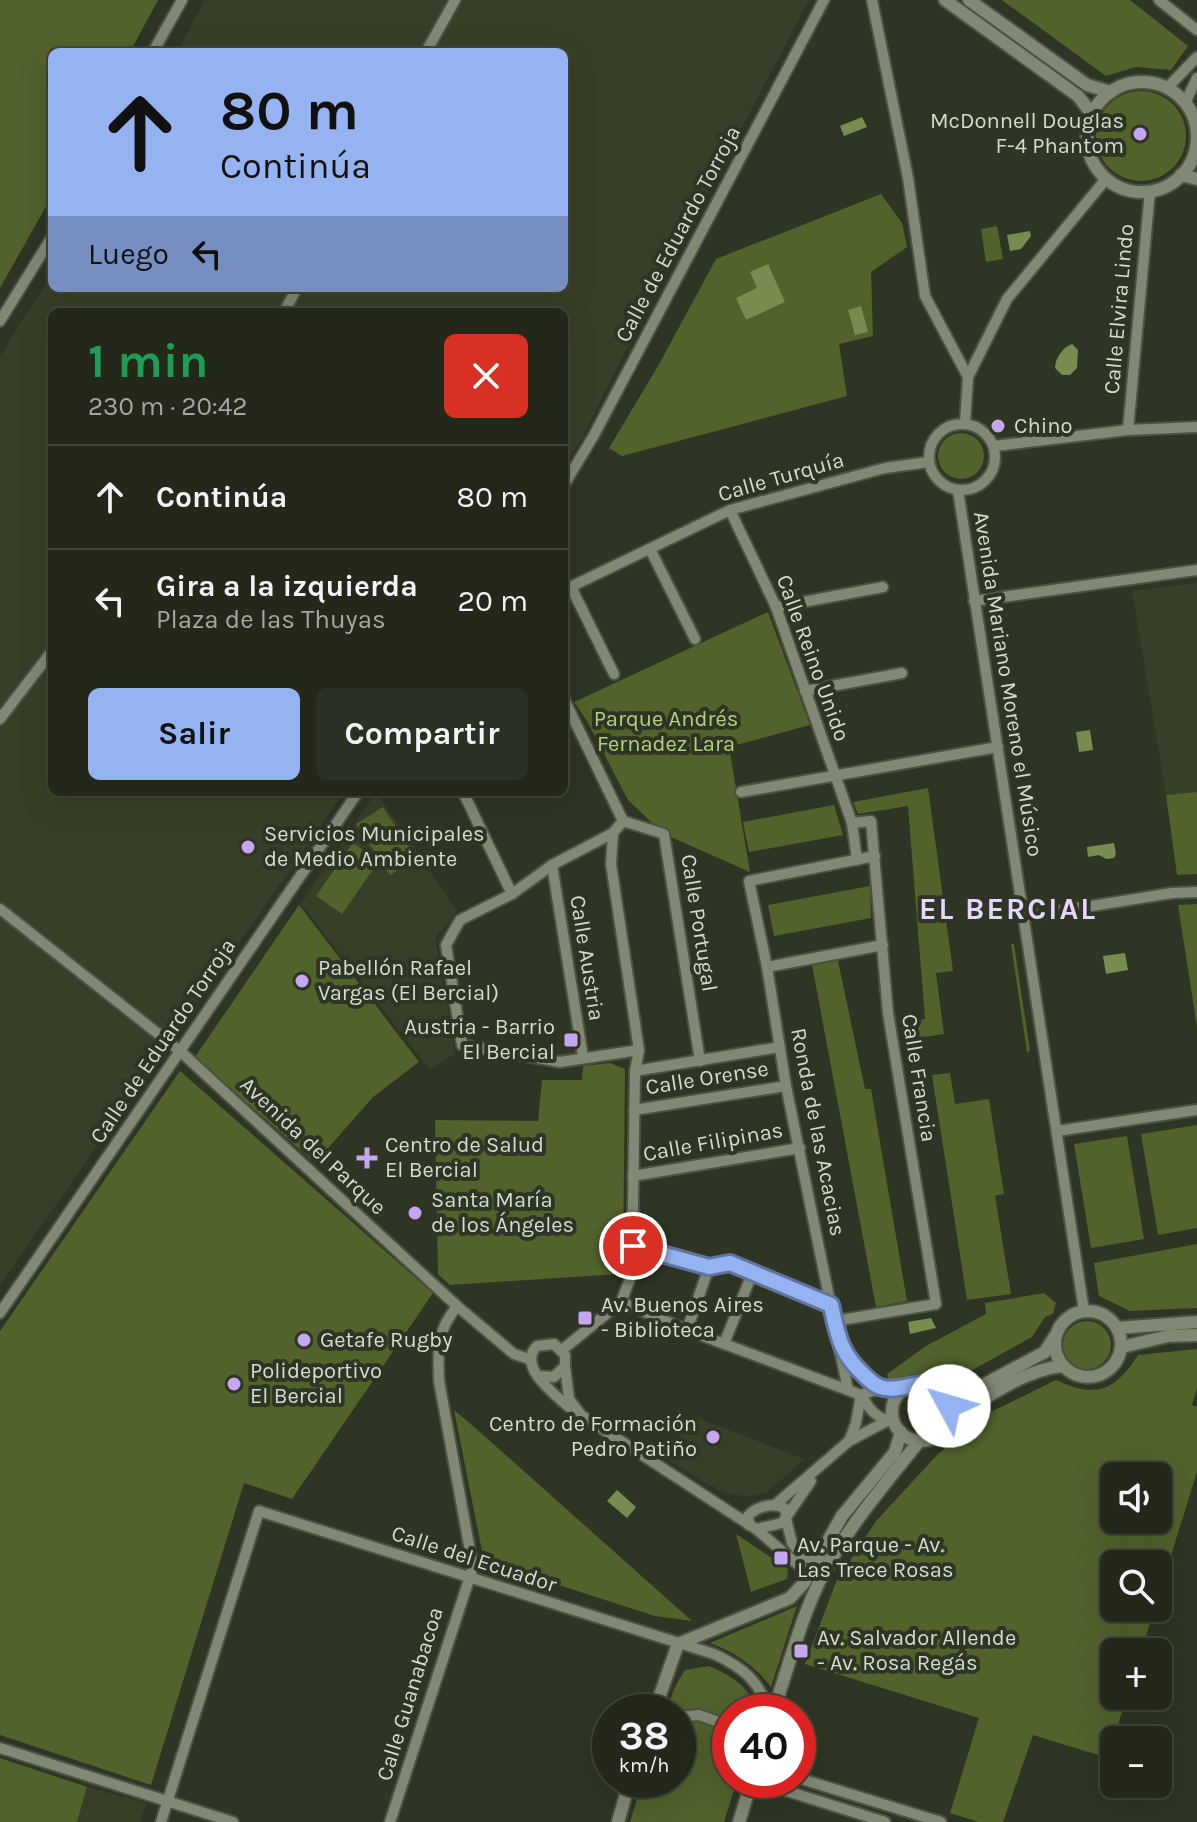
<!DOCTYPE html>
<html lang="es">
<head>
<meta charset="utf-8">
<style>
	:root { --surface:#23281b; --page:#2b3024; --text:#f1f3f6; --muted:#a3a6a3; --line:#40443a; --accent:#95b2f1 }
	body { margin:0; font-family:Karla,sans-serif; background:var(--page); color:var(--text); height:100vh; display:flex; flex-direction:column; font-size:30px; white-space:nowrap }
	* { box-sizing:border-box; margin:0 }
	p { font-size:26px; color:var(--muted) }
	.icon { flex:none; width:44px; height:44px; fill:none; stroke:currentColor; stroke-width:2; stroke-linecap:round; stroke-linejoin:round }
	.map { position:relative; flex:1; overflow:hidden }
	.sheet { position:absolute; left:48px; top:308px; width:520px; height:488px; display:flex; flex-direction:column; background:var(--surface); border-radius:12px; box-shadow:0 8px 32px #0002,0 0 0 2px var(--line) }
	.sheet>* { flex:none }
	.banner { position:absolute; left:48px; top:48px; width:520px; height:244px; border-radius:12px; box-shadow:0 8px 32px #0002,0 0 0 2px var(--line); background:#95b2f1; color:#111; overflow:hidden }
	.tools { position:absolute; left:1100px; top:1462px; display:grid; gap:16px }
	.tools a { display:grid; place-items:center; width:72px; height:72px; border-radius:12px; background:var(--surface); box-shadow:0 8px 32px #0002,0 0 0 2px var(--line); font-size:40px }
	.speed { position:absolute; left:592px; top:1694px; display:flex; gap:16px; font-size:40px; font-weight:700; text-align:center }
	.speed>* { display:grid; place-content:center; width:104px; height:104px; border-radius:50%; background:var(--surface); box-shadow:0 8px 32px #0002,0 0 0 2px var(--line); line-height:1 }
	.speed small { font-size:20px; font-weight:400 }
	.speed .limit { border:12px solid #d22; background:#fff; color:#111 }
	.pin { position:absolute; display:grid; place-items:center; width:68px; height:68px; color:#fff; margin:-34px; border:4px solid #fff; border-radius:50%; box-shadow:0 2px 8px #0007 }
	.me { position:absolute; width:88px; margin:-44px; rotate:309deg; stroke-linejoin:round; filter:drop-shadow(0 0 6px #0008) }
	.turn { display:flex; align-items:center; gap:28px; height:168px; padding:0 40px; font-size:36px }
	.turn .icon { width:104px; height:104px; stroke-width:2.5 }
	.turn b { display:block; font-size:56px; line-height:68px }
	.then { display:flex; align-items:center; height:76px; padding:0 40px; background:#0003; gap:16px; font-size:30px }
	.round { display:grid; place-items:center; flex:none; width:84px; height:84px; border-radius:12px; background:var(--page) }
	.head { display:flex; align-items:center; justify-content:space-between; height:136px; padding:0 40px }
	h1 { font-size:48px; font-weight:700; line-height:60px; color:#1e9e55 }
	.cta { display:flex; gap:16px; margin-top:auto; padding:16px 40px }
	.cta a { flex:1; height:92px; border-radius:12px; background:var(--accent); color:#111; font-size:32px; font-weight:700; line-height:92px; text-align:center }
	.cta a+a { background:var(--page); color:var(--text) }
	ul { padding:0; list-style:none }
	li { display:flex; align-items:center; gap:24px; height:104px; padding:0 40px; border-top:2px solid var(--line) }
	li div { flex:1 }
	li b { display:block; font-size:30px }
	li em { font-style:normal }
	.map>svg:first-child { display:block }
	.built { fill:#383f28 }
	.green { fill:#51622b; fill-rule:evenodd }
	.water { fill:#798c50 }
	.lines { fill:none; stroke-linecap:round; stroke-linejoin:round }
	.minor-casing { stroke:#4c5143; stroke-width:14 }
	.tertiary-casing { stroke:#4c5143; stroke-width:16 }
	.minor { stroke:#818874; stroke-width:10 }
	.tertiary { stroke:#818874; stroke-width:12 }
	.route-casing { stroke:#61749d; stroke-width:20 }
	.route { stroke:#95b2f1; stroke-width:14 }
	.poi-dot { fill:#c5a6f0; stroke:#2f3524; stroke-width:3 }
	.labels { text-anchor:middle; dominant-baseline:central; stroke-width:8; stroke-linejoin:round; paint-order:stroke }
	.poi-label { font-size:22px; fill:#d6dacf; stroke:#2f3524; text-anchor:start }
	.street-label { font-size:22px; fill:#d6dacf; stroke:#2f3524 }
	.park-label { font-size:22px; fill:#b5d07a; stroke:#2f3524 }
	.district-label { font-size:30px; font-weight:bold; letter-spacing:2px; fill:#e5d5ff; stroke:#2f3524 }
</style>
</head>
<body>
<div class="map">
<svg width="1197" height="1822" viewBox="0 0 1197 1822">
	<rect width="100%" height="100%" fill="#2f3524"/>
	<g class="built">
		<polygon points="205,0 809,0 640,321 582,438 564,465 564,312 52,312 52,792 344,792 0,1285 0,356 52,275 52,288 564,288 564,52 177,52"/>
		<polygon points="1197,583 1197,792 1166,795 1132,591"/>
		<polygon points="376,792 457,911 435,938 455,1053 430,1070 301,904"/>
		<polygon points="692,1416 805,1459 768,1492 747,1497 725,1492 706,1483 666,1458"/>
		<polygon points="87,1787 146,1803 140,1822 77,1822"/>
	</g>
	<g class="green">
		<polygon points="0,0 158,0 130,52 52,52 52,196 0,288"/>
		<polygon points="1002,0 1130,0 1188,46 1171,70 1136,67 1106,76"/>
		<circle cx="1141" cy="136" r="45"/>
		<polygon points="881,194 902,223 907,247 871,272 873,336 839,344 847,396 622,456 609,448 658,366 716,259"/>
		<polygon points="997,226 1003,259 986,262 981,229"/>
		<circle cx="961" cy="456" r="23"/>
		<polygon points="768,612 810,725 729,747 750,872 664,834 628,800 587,721 574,702"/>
		<polygon points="928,788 953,971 936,973 944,1034 903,1040 900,1024 925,1019 908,806 858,814 853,802"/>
		<polygon points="1197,792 1197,874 1177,875 1166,795"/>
		<polygon points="834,805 843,835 749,852 743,822"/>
		<polygon points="383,807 416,858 390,875 356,824"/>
		<polygon points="353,843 379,861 342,914 316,896"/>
		<polygon points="870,886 871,918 774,936 768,905"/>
		<polygon points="1197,904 1197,1027 1178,905"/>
		<polygon points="299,905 419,1062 373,1097 315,1163 195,1057"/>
		<polygon points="1011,944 1014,944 1030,1051 1027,1052"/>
		<polygon points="838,961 865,1089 871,1089 907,1301 876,1307 812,965"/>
		<polygon points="610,1063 625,1069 623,1263 620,1274 450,1285 438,1274 435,1120 538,1121 542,1080 582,1080 583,1066"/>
		<polygon points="180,1071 433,1293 292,1499 244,1483 151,1785 0,1735 0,1331"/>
		<polygon points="950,1073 955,1104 989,1099 1004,1194 995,1196 1011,1294 967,1300 932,1075"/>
		<polygon points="1197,1125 1197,1228 1158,1235 1141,1134"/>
		<polygon points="1127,1136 1144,1239 1091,1248 1074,1144"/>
		<polygon points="1197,1244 1197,1308 1130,1311 1099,1296 1094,1263"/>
		<path d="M1044,1293L1056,1303L1053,1314L1045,1317L1032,1337L949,1383C926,1368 914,1374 889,1381L887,1374L926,1346L986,1314L985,1303Z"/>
		<circle cx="1087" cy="1345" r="24"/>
		<path d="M1197,1349V1388L1192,1405L1197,1407V1472L1158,1597V1564H1114V1608H1155L1141,1652H1114V1696H1127L1108,1758L1033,1735L1003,1822H979L950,1813L979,1718L805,1664L836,1582L876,1521L938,1454L991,1412L1056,1380C1096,1399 1115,1391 1138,1355ZM1114,1476H1158V1520H1114Z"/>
		<polygon points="454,1410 481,1433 692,1621 655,1616 484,1561"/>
		<polygon points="736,1534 788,1569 787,1579 751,1592"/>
		<path d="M797,1606L771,1687C754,1665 736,1653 710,1643Z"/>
		<path d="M709,1666C730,1675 751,1687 757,1712H730V1780H737L724,1822H630L643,1780H678V1712H665L676,1685L685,1670Z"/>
		<polygon points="0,1758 87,1787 77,1822 0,1822"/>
	</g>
	<g class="water">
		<polygon points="862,117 867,127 844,136 840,126"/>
		<polygon points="1030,231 1031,236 1021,249 1010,251 1007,235"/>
		<polygon points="768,264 785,302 746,320 736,298 757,288 750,272"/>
		<polygon points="861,306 868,332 855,335 848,310"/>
		<path d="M1072,344L1078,350L1077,368L1070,375H1062L1055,368C1055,358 1063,347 1072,344Z"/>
		<polygon points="1090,730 1093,750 1079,752 1076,732"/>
		<polygon points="1114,843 1116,854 1114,858 1106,859 1099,855 1088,857 1087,847"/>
		<polygon points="1125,953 1128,970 1106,974 1103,956"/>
		<polygon points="931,1318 936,1328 910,1334 908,1322"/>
		<polygon points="617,1490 636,1507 627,1518 607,1501"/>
	</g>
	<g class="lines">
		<defs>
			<g id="minor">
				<polyline points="872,0 908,178 925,296 968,377"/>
				<polyline points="1159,0 1197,30"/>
				<polyline points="153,52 182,0"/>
				<polyline points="426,52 455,0"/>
				<polyline points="1167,88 1197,57"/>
				<polyline points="1185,103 1197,78"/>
				<polyline points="284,312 297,288"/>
				<polyline points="0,321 52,237"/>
				<polyline points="965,423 968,377 1007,299 1106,179"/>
				<circle cx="962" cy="457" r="33"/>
				<polyline points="1128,430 1150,191"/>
				<polyline points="994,446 1128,430 1197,427"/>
				<polyline points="564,485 594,435 824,0"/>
				<polyline points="958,490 1084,1311"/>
				<polyline points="730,510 776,607 852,823 857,860"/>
				<polyline points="650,549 695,639"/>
				<polyline points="571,587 614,674"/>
				<polyline points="564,590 730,510 885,468 929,462"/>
				<polyline points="974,601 1197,570"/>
				<polyline points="776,607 883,587"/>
				<polyline points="805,691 902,673"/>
				<polyline points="0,719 52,651"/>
				<polyline points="463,792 512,894"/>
				<polyline points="741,792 998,747"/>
				<polyline points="623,821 664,834 700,1061"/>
				<polyline points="613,833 552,865 512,894 460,920 446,945 462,1045 560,1062 639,1050"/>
				<polyline points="552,865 583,1057"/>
				<polyline points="0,909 180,1051 457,1306 514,1354 529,1359"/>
				<polyline points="1024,917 1172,893 1197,892"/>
				<polyline points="767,967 883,945"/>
				<polyline points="635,1071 780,1047"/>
				<polyline points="634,1110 786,1086"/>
				<polyline points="1057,1131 1197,1110"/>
				<polyline points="633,1176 800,1148"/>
				<polyline points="633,1246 709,1267 730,1263 831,1305"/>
				<path d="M621,1302L687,1330L861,1395C870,1410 876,1419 894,1421"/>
				<polyline points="0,1313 358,792"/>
				<polyline points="835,1321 936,1304 888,1013 871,821 852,823"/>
				<polyline points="687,1330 709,1267"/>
				<polyline points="724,1344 752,1274"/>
				<polyline points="562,1350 621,1302 632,1274 635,1071 639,1050 611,864 613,833 623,821 564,699"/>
				<polyline points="842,1350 851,1364 881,1388"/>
				<polyline points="565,1366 569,1399 581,1415 756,1529 802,1568 804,1583"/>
				<path d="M539,1376L554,1377L565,1366V1355L554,1344L537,1346C517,1366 553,1393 569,1407"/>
				<polyline points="848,1390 786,1086 767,967 749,881 875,856"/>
				<polyline points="861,1395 881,1388 906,1387"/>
				<polyline points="849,1441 856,1423 861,1395"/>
				<polyline points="776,1504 849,1441 887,1421"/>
				<polyline points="787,1516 811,1481"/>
				<polyline points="786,1519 792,1543 803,1557 816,1559"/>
				<path d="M749,1525L748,1516C756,1507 773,1502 784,1508L787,1516L782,1523L756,1529"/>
				<polyline points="678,1717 699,1715 730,1726"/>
				<polyline points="0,1748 233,1822"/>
				<polyline points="798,1778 941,1822"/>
				<polyline points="752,1780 885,1822"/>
				<path d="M161,1822L259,1511L714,1654C744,1668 758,1680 770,1712"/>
				<path d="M390,1822L473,1567L439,1381C438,1348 436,1333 457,1306"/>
			</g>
			<g id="tertiary">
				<polyline points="945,0 1078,96 1092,114"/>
				<polyline points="969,0 1087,85 1111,92"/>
				<circle cx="1142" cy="137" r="55"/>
				<polyline points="1181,175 1197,179"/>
				<circle cx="1088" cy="1344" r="33"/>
				<polyline points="1117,1328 1197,1322"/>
				<polyline points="1122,1347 1168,1336 1197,1335"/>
				<circle cx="921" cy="1412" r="29"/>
				<polyline points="947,1399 970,1392 1045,1352 1055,1336"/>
				<path d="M948,1421C984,1400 1020,1371 1062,1366"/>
				<polyline points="654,1712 678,1644 790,1598 804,1583 842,1516 895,1452 901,1432"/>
				<path d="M773,1712C789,1666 801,1617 823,1574C849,1525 886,1483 920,1440"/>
				<polyline points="618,1822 630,1780"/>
				<polyline points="739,1822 752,1780"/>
			</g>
		</defs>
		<use href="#minor" class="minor-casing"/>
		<use href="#tertiary" class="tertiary-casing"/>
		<use href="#minor" class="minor"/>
		<use href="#tertiary" class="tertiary"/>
	</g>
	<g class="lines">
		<defs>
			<path id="route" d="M633,1246L709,1267L730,1263L831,1305C838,1337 840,1353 865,1376C869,1380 875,1385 880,1387C906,1396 936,1364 949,1406"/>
		</defs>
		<use href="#route" class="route-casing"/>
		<use href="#route" class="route"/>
	</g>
	<g class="poi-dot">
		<circle cx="1140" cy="134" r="8"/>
		<circle cx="998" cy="426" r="8"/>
		<circle cx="248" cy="847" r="8"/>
		<circle cx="302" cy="981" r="8"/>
		<rect x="563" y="1032" width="16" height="16" rx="4"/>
		<path d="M363 1146h8v8h8v8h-8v8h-8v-8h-8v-8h8z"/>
		<circle cx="415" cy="1213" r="8"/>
		<rect x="577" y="1310" width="16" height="16" rx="4"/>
		<circle cx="304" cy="1340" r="8"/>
		<circle cx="234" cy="1384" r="8"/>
		<circle cx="713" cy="1437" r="8"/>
		<rect x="773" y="1550" width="16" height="16" rx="4"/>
		<rect x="793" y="1643" width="16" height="16" rx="4"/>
	</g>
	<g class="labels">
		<g class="poi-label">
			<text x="1124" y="121" text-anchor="end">McDonnell Douglas<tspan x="1124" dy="25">F-4 Phantom</tspan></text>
			<text x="1014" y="426">Chino</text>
			<text x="264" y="834">Servicios Municipales<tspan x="264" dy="25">de Medio Ambiente</tspan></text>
			<text x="318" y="968">Pabellón Rafael<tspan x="318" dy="25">Vargas (El Bercial)</tspan></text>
			<text x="555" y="1027" text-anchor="end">Austria - Barrio<tspan x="555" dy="25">El Bercial</tspan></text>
			<text x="385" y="1145">Centro de Salud<tspan x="385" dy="25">El Bercial</tspan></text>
			<text x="431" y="1200">Santa María<tspan x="431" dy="25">de los Ángeles</tspan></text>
			<text x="601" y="1305">Av. Buenos Aires<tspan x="601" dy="25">- Biblioteca</tspan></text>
			<text x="320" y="1340">Getafe Rugby</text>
			<text x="250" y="1371">Polideportivo<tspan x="250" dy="25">El Bercial</tspan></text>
			<text x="697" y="1424" text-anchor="end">Centro de Formación<tspan x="697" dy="25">Pedro Patiño</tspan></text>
			<text x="797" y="1545">Av. Parque - Av.<tspan x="797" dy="25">Las Trece Rosas</tspan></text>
			<text x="817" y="1638">Av. Salvador Allende<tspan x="817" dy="25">- Av. Rosa Regás</tspan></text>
		</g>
		<g class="street-label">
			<text transform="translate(678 234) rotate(-62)">Calle de Eduardo Torroja</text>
			<text transform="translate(1119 309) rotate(-85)">Calle Elvira Lindo</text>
			<text transform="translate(781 477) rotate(-16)">Calle Turquía</text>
			<text transform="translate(813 658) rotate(70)">Calle Reino Unido</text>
			<text transform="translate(1008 684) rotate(81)">Avenida Mariano Moreno el Músico</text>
			<text transform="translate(699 923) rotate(81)">Calle Portugal</text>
			<text transform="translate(587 958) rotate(81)">Calle Austria</text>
			<text transform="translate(163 1041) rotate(-56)">Calle de Eduardo Torroja</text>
			<text transform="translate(707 1078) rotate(-9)">Calle Orense</text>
			<text transform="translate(919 1078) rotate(81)">Calle Francia</text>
			<text transform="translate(818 1132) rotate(79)">Ronda de las Acacias</text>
			<text transform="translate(713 1142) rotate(-10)">Calle Filipinas</text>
			<text transform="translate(313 1146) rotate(43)">Avenida del Parque</text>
			<text transform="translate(474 1559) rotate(18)">Calle del Ecuador</text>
			<text transform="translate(410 1694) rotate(-73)">Calle Guanabacoa</text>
		</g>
		<g class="park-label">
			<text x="666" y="719">Parque Andrés<tspan x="666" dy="25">Fernadez Lara</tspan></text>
		</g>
		<g class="district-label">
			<text x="1008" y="909">EL BERCIAL</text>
		</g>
	</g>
</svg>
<div class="tools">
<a><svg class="icon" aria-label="sound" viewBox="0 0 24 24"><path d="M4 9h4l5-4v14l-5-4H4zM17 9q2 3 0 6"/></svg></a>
<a><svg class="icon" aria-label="search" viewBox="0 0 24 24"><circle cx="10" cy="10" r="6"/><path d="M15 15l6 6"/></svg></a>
<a>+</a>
<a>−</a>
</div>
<div class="speed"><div>38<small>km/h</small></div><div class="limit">40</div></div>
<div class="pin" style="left:633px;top:1246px;background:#d93025"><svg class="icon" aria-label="arrive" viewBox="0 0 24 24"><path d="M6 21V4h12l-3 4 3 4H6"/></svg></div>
<svg class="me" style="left:949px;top:1406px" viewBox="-20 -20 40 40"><circle r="19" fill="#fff"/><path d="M0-13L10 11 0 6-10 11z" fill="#95b2f1"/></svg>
<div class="banner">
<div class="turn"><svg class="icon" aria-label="ahead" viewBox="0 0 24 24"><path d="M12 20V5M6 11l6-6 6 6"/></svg><div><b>80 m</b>Continúa</div></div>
<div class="then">Luego<svg class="icon" aria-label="left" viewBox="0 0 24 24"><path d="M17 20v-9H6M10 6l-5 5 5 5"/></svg></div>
</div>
<section class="sheet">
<div class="head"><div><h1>1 min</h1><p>230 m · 20:42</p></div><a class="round" style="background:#d93025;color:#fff"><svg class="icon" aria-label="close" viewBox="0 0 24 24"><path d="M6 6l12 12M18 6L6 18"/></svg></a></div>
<ul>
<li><svg class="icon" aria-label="ahead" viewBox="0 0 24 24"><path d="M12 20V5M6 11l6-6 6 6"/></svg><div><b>Continúa</b></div><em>80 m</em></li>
<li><svg class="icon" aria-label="left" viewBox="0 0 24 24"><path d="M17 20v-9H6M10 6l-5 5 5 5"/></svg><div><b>Gira a la izquierda</b><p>Plaza de las Thuyas</p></div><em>20 m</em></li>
</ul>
<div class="cta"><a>Salir</a><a>Compartir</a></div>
</section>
</div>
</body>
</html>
